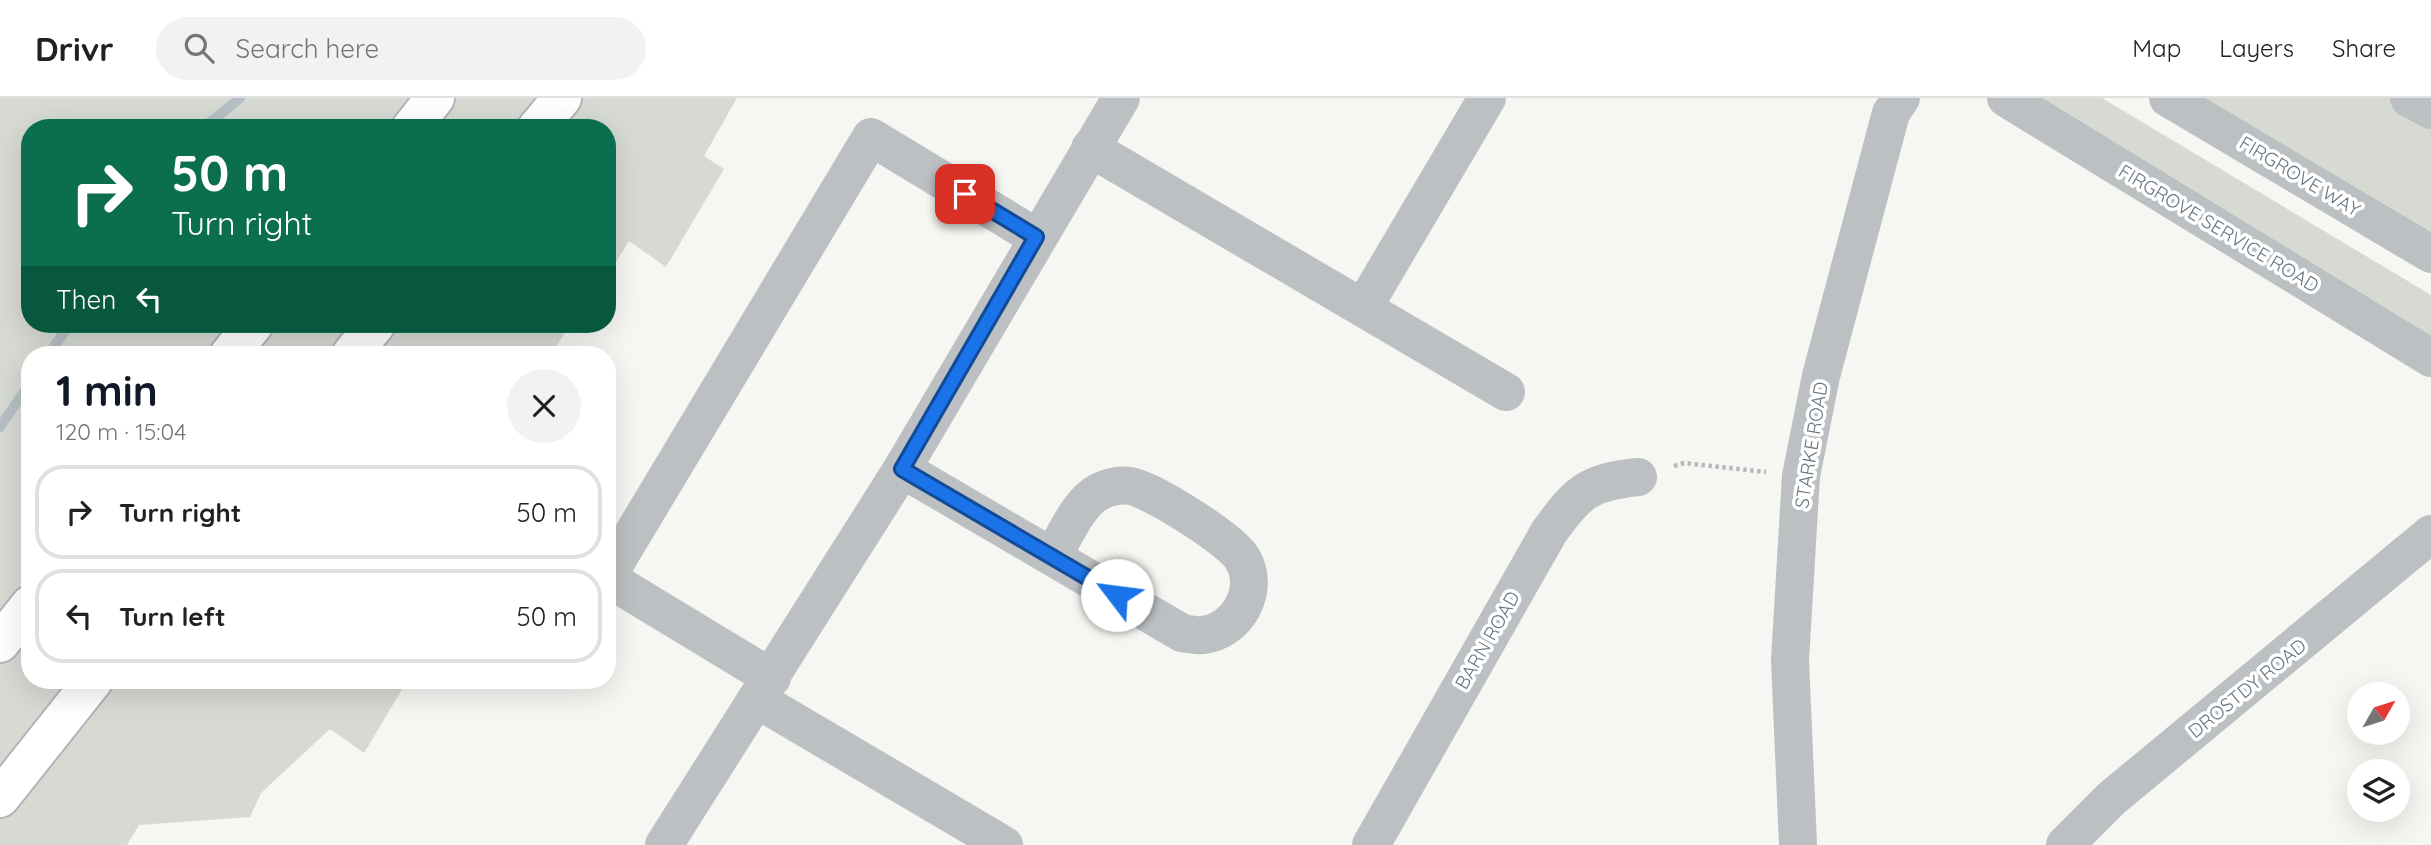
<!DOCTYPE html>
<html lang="en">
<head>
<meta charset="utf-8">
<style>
	:root { --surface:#fff; --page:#f2f2f2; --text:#202124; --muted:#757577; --line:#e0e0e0; --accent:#111827 }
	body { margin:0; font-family:Quicksand,sans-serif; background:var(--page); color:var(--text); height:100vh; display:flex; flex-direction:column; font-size:26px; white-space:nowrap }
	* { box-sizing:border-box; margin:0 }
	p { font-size:23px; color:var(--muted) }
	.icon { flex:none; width:38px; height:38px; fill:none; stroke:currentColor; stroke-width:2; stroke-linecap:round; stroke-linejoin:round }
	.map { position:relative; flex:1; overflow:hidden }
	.side { position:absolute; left:21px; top:248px; width:595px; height:343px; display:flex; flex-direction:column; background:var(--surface); border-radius:28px; box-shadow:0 7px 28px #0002 }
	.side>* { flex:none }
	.top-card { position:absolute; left:21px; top:21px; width:595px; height:214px; border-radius:28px; box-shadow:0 7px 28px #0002; background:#0b6e4f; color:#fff; overflow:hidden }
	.needle { width:46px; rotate:51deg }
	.fabs { position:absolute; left:2347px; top:584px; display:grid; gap:14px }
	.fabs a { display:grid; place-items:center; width:63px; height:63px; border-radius:50%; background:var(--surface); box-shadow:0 7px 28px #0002; font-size:35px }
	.pin { position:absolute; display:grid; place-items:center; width:60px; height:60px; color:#fff; margin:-30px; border-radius:14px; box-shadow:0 4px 10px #0006 }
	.me { position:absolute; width:77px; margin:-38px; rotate:300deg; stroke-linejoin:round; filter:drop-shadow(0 0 5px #0008) }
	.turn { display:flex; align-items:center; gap:24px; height:147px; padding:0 35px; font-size:32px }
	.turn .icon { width:91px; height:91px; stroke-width:2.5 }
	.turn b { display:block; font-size:49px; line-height:60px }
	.then { display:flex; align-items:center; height:66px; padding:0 35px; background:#0003; gap:14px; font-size:26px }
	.round { display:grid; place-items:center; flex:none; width:74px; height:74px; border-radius:37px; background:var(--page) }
	.head { display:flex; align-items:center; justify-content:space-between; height:119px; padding:0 35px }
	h1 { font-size:42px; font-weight:700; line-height:52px; color:var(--accent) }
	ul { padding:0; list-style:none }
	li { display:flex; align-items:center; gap:21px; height:94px; margin:0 14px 10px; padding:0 21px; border:4px solid var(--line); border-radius:28px }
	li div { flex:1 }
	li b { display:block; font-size:26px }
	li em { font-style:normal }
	header { display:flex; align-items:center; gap:42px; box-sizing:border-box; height:98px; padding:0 35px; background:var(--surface); border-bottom:2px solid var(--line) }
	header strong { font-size:33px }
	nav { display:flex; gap:38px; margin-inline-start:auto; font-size:24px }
	.search { width:490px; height:63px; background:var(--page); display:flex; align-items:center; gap:18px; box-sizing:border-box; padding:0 24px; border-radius:38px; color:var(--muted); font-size:26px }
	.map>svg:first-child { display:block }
	.green { fill:#d6dad3 }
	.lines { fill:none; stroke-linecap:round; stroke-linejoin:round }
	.stream { stroke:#b6c0c4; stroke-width:10 }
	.highway-casing { stroke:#b2b5b8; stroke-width:42 }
	.path { stroke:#b6b9bb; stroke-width:4.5; stroke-dasharray:3.5 3.5; stroke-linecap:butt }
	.minor { stroke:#bcc0c2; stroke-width:38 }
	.highway { stroke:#fff; stroke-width:38 }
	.route-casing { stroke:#114b97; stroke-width:18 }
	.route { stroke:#1a73e8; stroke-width:12 }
	.labels { text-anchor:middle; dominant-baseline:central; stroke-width:7; stroke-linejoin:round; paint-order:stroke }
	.street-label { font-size:19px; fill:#697680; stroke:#fff }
</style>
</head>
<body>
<header>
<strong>Drivr</strong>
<div class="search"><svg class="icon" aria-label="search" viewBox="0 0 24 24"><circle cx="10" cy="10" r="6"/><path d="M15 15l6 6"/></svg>Search here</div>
<nav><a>Map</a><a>Layers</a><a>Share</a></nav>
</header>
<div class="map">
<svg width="2431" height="747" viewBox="0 0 2431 747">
	<rect width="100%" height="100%" fill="#f6f6f3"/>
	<g class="green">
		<polygon points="0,0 737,0 704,58 724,71 666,169 629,143 607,179 607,30 30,30 30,226 570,226 551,257 30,257 30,583 407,583 364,655 330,631 261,695 250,719 139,727 127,747 0,747"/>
		<polygon points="2029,0 2102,0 2431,197 2431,240"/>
		<polygon points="2168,0 2409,0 2431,12 2431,156"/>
	</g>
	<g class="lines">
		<g class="stream">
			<polyline points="203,30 240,0"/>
			<polyline points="48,257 70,226"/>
			<polyline points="0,329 30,285"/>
		</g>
		<defs>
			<g id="highway">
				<polyline points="411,30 435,0"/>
				<polyline points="537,30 562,0"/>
				<polyline points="229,257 254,226"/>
				<polyline points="351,257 376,226"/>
				<polyline points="0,545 30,507"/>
				<polyline points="0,700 93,583"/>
			</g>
		</defs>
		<use href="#highway" class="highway-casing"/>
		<polyline class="path" points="1674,368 1684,365 1766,374"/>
		<g class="minor">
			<polyline points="2006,0 2431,260"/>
			<polyline points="2168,0 2431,156"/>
			<polyline points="2409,0 2431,12"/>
			<polyline points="1090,50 1506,294"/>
			<polyline points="1363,210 1487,0"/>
			<path d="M902,371L1182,535C1188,536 1197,538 1203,537C1238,533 1261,491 1242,460C1230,441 1151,391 1130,388C1118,386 1104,390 1094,397C1076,410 1064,440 1052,459"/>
			<polyline points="607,479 871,39 1036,139"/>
			<polyline points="607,480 772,580"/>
			<polyline points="758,602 1004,747"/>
			<polyline points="664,747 902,371 1121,0"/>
			<path d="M1371,747L1549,434C1578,394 1588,384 1638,379"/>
			<polyline points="1798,747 1790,562 1801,378 1821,278 1891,15 1901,0"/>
			<polyline points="2065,747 2112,700 2431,436"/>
		</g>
		<use href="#highway" class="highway"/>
	</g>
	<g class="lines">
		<defs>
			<polyline id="route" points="965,96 1036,139 902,371 1117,497"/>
		</defs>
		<use href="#route" class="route-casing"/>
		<use href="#route" class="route"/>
	</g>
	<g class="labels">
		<g class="street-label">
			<text transform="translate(2300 78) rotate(31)">FIRGROVE WAY</text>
			<text transform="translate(2219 130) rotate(31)">FIRGROVE SERVICE ROAD</text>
			<text transform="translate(1811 347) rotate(-81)">STARKE ROAD</text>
			<text transform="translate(1487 542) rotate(-60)">BARN ROAD</text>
			<text transform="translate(2247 590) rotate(-39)">DROSTDY ROAD</text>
		</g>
	</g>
</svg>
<div class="fabs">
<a><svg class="needle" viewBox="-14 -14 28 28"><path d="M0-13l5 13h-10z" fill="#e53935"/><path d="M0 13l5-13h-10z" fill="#757577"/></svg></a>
<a><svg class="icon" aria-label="layers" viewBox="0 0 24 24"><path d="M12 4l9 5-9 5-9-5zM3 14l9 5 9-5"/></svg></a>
</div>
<div class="pin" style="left:965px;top:96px;background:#d93025"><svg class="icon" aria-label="arrive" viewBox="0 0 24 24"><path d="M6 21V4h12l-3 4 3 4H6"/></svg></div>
<svg class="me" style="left:1117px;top:497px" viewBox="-20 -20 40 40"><circle r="19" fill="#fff"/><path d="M0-13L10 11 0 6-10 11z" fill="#1a73e8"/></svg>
<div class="top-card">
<div class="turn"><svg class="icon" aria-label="right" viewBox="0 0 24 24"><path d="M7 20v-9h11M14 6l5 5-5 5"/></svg><div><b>50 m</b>Turn right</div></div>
<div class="then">Then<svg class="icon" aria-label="left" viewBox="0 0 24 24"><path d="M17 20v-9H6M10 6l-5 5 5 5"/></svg></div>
</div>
<section class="side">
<div class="head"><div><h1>1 min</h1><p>120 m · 15:04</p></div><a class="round"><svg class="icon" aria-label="close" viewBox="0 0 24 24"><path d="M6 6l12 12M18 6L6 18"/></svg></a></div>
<ul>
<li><svg class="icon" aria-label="right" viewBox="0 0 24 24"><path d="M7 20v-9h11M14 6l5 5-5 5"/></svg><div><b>Turn right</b></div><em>50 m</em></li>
<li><svg class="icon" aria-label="left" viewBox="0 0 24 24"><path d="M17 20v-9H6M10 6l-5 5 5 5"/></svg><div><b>Turn left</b></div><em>50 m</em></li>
</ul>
</section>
</div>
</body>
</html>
